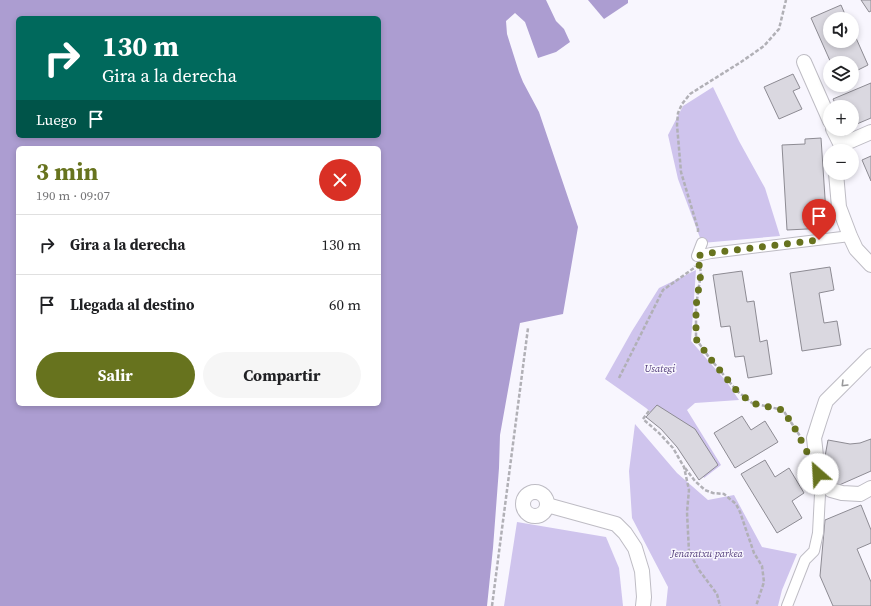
<!DOCTYPE html>
<html lang="es">
<head>
<meta charset="utf-8">
<style>
	:root { --surface:#fff; --page:#f6f6f6; --text:#202124; --muted:#757577; --line:#e0e0e0; --accent:#67731e }
	body { margin:0; font-family:"Source Serif 4",serif; background:var(--page); color:var(--text); height:100vh; display:flex; flex-direction:column; font-size:15px; white-space:nowrap }
	* { box-sizing:border-box; margin:0 }
	p { font-size:13px; color:var(--muted) }
	.icon { flex:none; width:22px; height:22px; fill:none; stroke:currentColor; stroke-width:2; stroke-linecap:round; stroke-linejoin:round }
	.map { position:relative; flex:1; overflow:hidden }
	.details { position:absolute; left:16px; top:146px; width:365px; height:260px; display:flex; flex-direction:column; background:var(--surface); border-radius:6px; box-shadow:0 2px 6px #0003 }
	.details>* { flex:none }
	.top-card { position:absolute; left:16px; top:16px; width:365px; height:122px; border-radius:6px; box-shadow:0 2px 6px #0003; background:#00695c; color:#fff; overflow:hidden }
	.buttons { position:absolute; left:823px; top:12px; display:grid; gap:8px }
	.buttons a { display:grid; place-items:center; width:36px; height:36px; border-radius:50%; background:var(--surface); box-shadow:0 2px 6px #0003; font-size:20px }
	.pin { position:absolute; display:grid; place-items:center; width:34px; height:34px; color:#fff; margin:-41px -17px; border-radius:50% 50% 50% 0; rotate:-45deg; box-shadow:0 0 4px #0007 }
	.pin .icon { rotate:45deg }
	.me { position:absolute; width:44px; margin:-22px; rotate:334deg; stroke-linejoin:round; filter:drop-shadow(0 0 3px #0008) }
	.turn { display:flex; align-items:center; gap:14px; height:84px; padding:0 20px; font-size:18px }
	.turn .icon { width:52px; height:52px; stroke-width:2.5 }
	.turn b { display:block; font-size:28px; line-height:34px }
	.then { display:flex; align-items:center; height:38px; padding:0 20px; background:#0003; gap:8px; font-size:15px }
	.round { display:grid; place-items:center; flex:none; width:42px; height:42px; border-radius:21px; background:var(--page) }
	.headline { display:flex; align-items:center; justify-content:space-between; height:68px; padding:0 20px }
	h1 { font-size:24px; font-weight:700; line-height:30px; color:var(--accent) }
	.cta { display:flex; gap:8px; margin-top:auto; padding:8px 20px }
	.cta a { flex:1; height:46px; border-radius:24px; background:var(--accent); color:#fff; font-size:16px; font-weight:700; line-height:46px; text-align:center }
	.cta a+a { background:var(--page); color:var(--text) }
	ul { padding:0; list-style:none }
	li { display:flex; align-items:center; gap:12px; height:60px; padding:0 20px; border-top:1px solid var(--line) }
	li div { flex:1 }
	li b { display:block; font-size:15px }
	li em { font-style:normal }
	.map>svg:first-child { display:block }
	.green { fill:#cfc4ed }
	.water { fill:#ac9dd1; fill-rule:evenodd }
	.building { fill:#dad8e0; stroke:#8d8b93 }
	.lines { fill:none; stroke-linecap:round; stroke-linejoin:round }
	.pedestrian-casing { stroke:#bebcc4; stroke-width:12 }
	.minor-casing { stroke:#bebcc4; stroke-width:16 }
	.path { stroke:#b1b0b6; stroke-width:2.5; stroke-dasharray:4 2; stroke-linecap:butt }
	.pedestrian { stroke:#fff; stroke-width:10 }
	.minor { stroke:#fff; stroke-width:14 }
	.oneway { stroke:#98989a }
	.route { stroke:#67731e; stroke-width:7; stroke-dasharray:0 12.6 }
	.labels { text-anchor:middle; dominant-baseline:central; stroke-width:3; stroke-linejoin:round; paint-order:stroke }
	.park-label { font-size:10px; font-style:italic; fill:#4f3978; stroke:#f8f6fe }
</style>
</head>
<body>
<div class="map">
<svg width="871" height="606" viewBox="0 0 871 606">
	<rect width="100%" height="100%" fill="#f8f6fe"/>
	<g class="green">
		<polygon points="713,87 739,141 765,188 780,236 702,243 678,179 668,135 683,106"/>
		<polygon points="696,270 691,341 726,381 739,400 695,403 687,410 721,465 704,478 674,433 646,408 605,379 632,331 659,288"/>
		<polygon points="635,424 677,473 708,500 734,495 762,547 797,554 782,590 778,606 666,606 668,587 632,518 629,471"/>
		<polygon points="517,522 606,537 619,568 623,606 504,606"/>
	</g>
	<g class="water">
		<path d="M0,0H546L556,21L564,29L570,42L556,52L538,58L525,22L515,13L506,21L507,34L519,72L523,82L539,112L578,227L563,314L520,323L500,435L499,468L493,548L487,606H0ZM18,18H379V136H18ZM18,148H379V404H18Z"/>
		<polygon points="588,0 628,0 628,3 604,19"/>
	</g>
	<g class="building">
		<polygon points="861,0 871,0 871,11 869,12"/>
		<polygon points="841,5 847,19 830,19 830,41 852,41 852,29 868,65 852,73 852,63 831,63 811,18"/>
		<polygon points="793,74 800,88 793,91 802,109 779,119 764,87"/>
		<polygon points="871,83 871,118 852,126 852,107 837,107 833,99"/>
		<polygon points="821,138 827,228 787,230 782,145 805,144 805,139"/>
		<polygon points="871,156 871,181 862,160"/>
		<polygon points="830,267 834,290 819,293 824,323 837,321 841,345 802,351 790,273"/>
		<polygon points="742,271 747,302 754,301 760,342 767,340 772,374 748,378 744,356 735,357 730,326 721,327 713,275"/>
		<polygon points="657,405 695,429 718,465 699,480 677,447 661,429 646,417"/>
		<polygon points="742,416 751,430 765,421 778,442 735,468 714,433"/>
		<polygon points="871,439 871,471 837,486 824,462 828,440 850,444 860,443"/>
		<polygon points="765,460 775,477 789,468 804,493 792,501 802,518 777,533 741,474"/>
		<polygon points="861,505 871,530 871,543 857,549 871,582 871,606 833,606 820,576 825,520"/>
	</g>
	<g class="lines">
		<defs>
			<g id="pedestrian">
				<polyline points="702,243 697,256 711,253 850,236"/>
				<polyline points="787,606 805,560 814,551 818,533 820,494 818,474"/>
			</g>
			<g id="minor">
				<polyline points="804,62 830,121"/>
				<polyline points="833,129 841,145"/>
				<polyline points="841,145 871,132"/>
				<polyline points="836,173 839,207 850,236 856,249 871,265"/>
				<polyline points="871,356 826,401 820,419 814,438 818,474 831,490 842,493 860,494 871,488"/>
				<circle cx="535" cy="504" r="12"/>
				<polyline points="547,505 616,524 625,533 635,548 642,571 644,597 643,606"/>
			</g>
		</defs>
		<use href="#pedestrian" class="pedestrian-casing"/>
		<use href="#minor" class="minor-casing"/>
		<g class="path">
			<polyline points="698,232 698,229 681,172 677,125 678,113 682,104 690,94 741,62 764,46 779,29 786,0"/>
			<polyline points="700,267 701,273 696,306 696,339 708,356 737,391 752,403 783,410 800,436"/>
			<polyline points="619,378 663,290 694,268 695,266"/>
			<polyline points="649,411 643,419 659,433 673,448 684,467 689,490 687,512 689,552 699,570 717,594 720,606"/>
			<polyline points="685,468 695,481 705,490 713,493 724,494 736,504 740,512 754,553 762,566 764,582 756,606"/>
			<polyline points="492,606 528,328"/>
		</g>
		<use href="#pedestrian" class="pedestrian"/>
		<use href="#minor" class="minor"/>
	</g>
	<defs><path id="oneway-chevron" d="M-2-3.5L2.5 0L-2 3.5" fill="none" stroke-width="1.6" stroke-linecap="round" stroke-linejoin="round"/></defs>
	<use class="oneway" href="#oneway-chevron" transform="translate(844 384) rotate(135)"/>
	<g class="lines">
		<polyline class="route" points="818,474 797,432 783,410 752,403 737,391 708,356 696,339 696,306 701,273 697,256 711,253 819,240"/>
	</g>
	<g class="labels">
		<g class="park-label">
			<text x="660" y="368">Usategi</text>
			<text x="707" y="553">Jenaratxu parkea</text>
		</g>
	</g>
</svg>
<div class="buttons">
<a><svg class="icon" aria-label="sound" viewBox="0 0 24 24"><path d="M4 9h4l5-4v14l-5-4H4zM17 9q2 3 0 6"/></svg></a>
<a><svg class="icon" aria-label="layers" viewBox="0 0 24 24"><path d="M12 4l9 5-9 5-9-5zM3 14l9 5 9-5"/></svg></a>
<a>+</a>
<a>−</a>
</div>
<div class="pin" style="left:819px;top:240px;background:#d93025"><svg class="icon" aria-label="arrive" viewBox="0 0 24 24"><path d="M6 21V4h12l-3 4 3 4H6"/></svg></div>
<svg class="me" style="left:818px;top:474px" viewBox="-20 -20 40 40"><circle r="19" fill="#fff"/><path d="M0-13L10 11 0 6-10 11z" fill="#67731e"/></svg>
<div class="top-card">
<div class="turn"><svg class="icon" aria-label="right" viewBox="0 0 24 24"><path d="M7 20v-9h11M14 6l5 5-5 5"/></svg><div><b>130 m</b>Gira a la derecha</div></div>
<div class="then">Luego<svg class="icon" aria-label="arrive" viewBox="0 0 24 24"><path d="M6 21V4h12l-3 4 3 4H6"/></svg></div>
</div>
<section class="details">
<div class="headline"><div><h1>3 min</h1><p>190 m · 09:07</p></div><a class="round" style="background:#d93025;color:#fff"><svg class="icon" aria-label="close" viewBox="0 0 24 24"><path d="M6 6l12 12M18 6L6 18"/></svg></a></div>
<ul>
<li><svg class="icon" aria-label="right" viewBox="0 0 24 24"><path d="M7 20v-9h11M14 6l5 5-5 5"/></svg><div><b>Gira a la derecha</b></div><em>130 m</em></li>
<li><svg class="icon" aria-label="arrive" viewBox="0 0 24 24"><path d="M6 21V4h12l-3 4 3 4H6"/></svg><div><b>Llegada al destino</b></div><em>60 m</em></li>
</ul>
<div class="cta"><a>Salir</a><a>Compartir</a></div>
</section>
</div>
</body>
</html>
